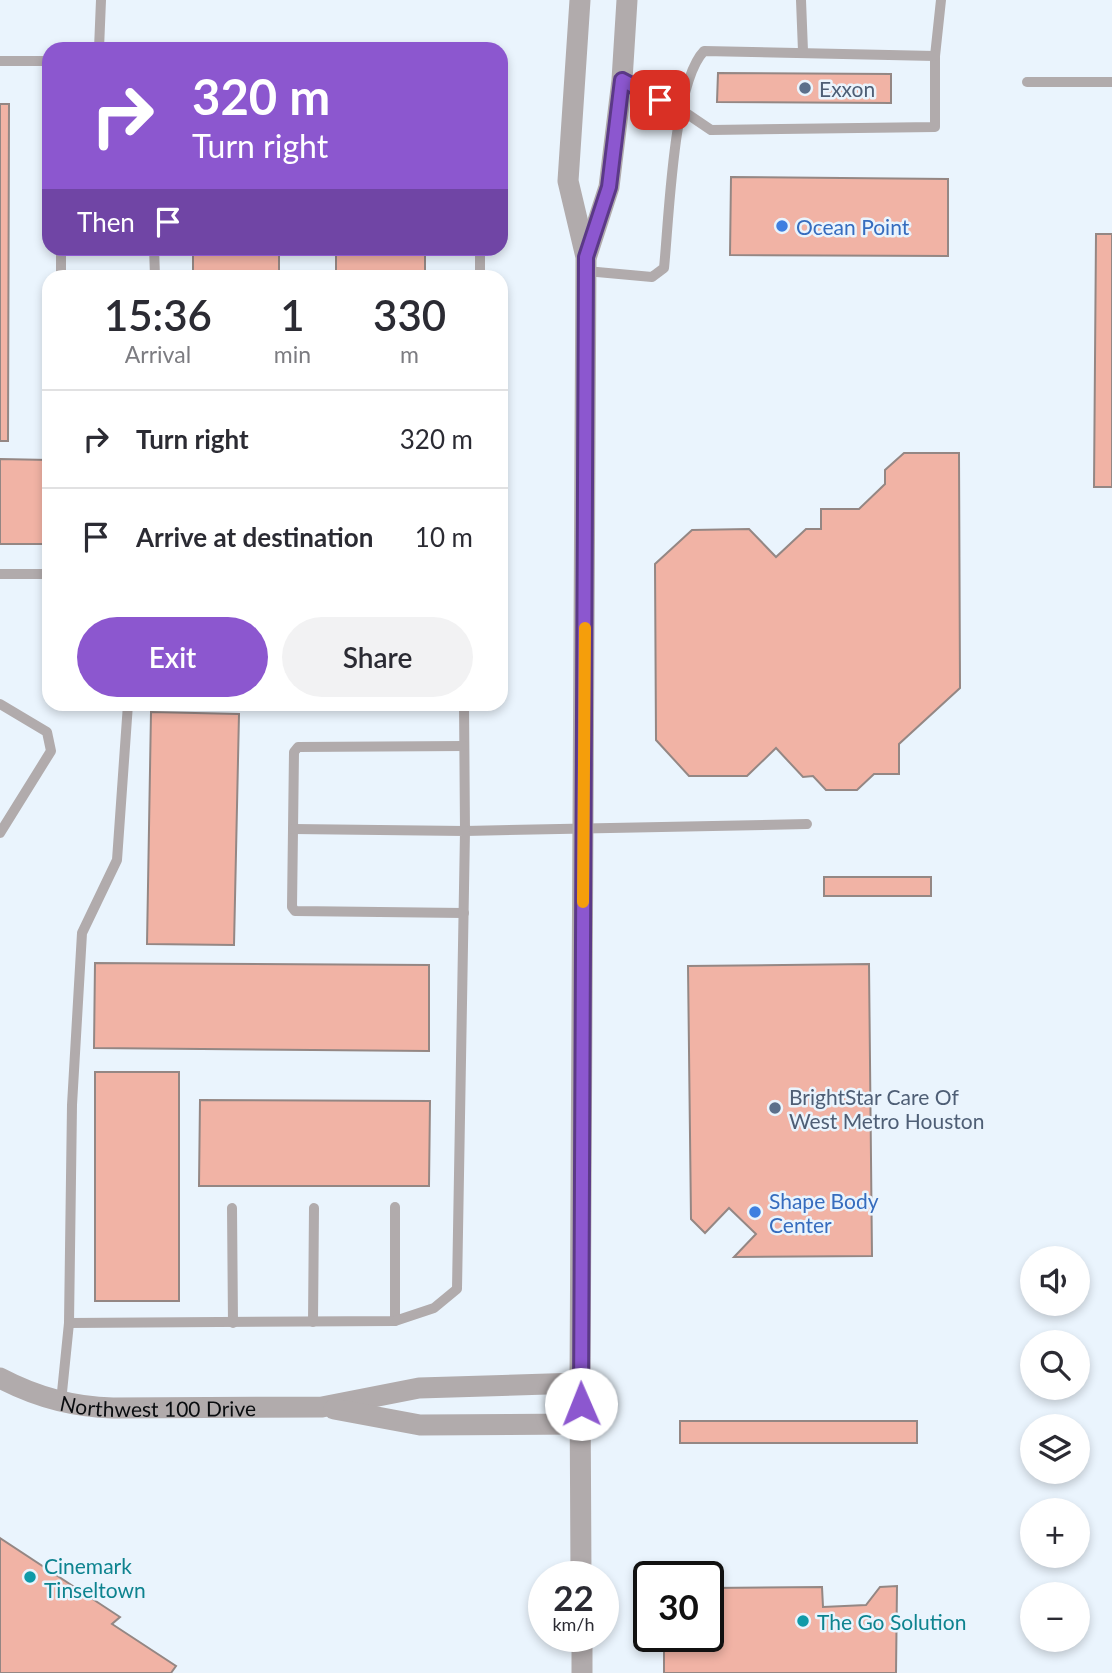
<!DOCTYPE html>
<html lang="en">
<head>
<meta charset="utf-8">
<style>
	:root { --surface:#fff; --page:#f2f2f3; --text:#2b2b33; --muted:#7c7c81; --line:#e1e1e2; --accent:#8c57cf }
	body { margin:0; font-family:Lato,sans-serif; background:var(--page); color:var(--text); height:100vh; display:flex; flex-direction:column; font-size:26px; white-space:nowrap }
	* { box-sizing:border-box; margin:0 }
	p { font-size:23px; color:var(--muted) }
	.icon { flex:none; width:38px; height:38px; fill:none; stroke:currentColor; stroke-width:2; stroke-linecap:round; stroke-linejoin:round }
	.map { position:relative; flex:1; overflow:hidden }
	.side { position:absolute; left:42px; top:270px; width:466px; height:441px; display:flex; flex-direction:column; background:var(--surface); border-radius:21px; box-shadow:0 4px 10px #0003 }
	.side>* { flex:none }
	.hud { position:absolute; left:42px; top:42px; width:466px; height:214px; border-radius:21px; box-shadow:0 4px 10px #0003; background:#8c57cf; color:#fff; overflow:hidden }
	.tools { position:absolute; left:1020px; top:1246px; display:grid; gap:14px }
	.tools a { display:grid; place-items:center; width:70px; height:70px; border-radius:50%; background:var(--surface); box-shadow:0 4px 10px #0003; font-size:35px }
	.speed { position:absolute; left:528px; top:1561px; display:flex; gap:14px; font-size:35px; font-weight:700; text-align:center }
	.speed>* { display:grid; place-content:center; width:91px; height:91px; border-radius:50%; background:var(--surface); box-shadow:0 4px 10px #0003; line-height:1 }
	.speed small { font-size:18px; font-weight:400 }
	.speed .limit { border:4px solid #111; border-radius:10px; background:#fff; color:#111 }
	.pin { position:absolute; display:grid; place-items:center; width:60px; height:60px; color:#fff; margin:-30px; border-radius:14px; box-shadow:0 4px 10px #0006 }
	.me { position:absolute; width:77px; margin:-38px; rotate:359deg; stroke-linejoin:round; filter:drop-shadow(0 0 5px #0008) }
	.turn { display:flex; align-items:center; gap:24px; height:147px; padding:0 35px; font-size:32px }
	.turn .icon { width:91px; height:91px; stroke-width:2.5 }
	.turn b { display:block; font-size:49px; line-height:60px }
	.then { display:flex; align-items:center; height:66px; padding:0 35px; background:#0003; gap:14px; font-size:26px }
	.eta { display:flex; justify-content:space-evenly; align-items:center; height:119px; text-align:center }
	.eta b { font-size:42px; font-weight:600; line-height:49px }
	.action { display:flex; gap:14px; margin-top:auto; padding:14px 35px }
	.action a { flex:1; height:80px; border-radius:42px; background:var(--accent); color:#fff; font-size:28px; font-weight:600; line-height:80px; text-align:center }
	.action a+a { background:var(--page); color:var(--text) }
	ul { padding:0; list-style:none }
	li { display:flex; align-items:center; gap:21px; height:98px; padding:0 35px; border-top:2px solid var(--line) }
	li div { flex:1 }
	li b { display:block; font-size:26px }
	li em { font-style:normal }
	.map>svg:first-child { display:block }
	.building { fill:#f1b3a5; stroke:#948784; stroke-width:2 }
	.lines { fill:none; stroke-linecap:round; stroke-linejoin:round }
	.service { stroke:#b1abac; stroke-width:10 }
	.minor { stroke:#b1abac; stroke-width:21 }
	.route-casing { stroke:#5b3987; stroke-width:18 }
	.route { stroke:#8c57cf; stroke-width:12 }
	.slow { stroke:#f59e0b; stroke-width:12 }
	.service-dot { fill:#5c6f8a; stroke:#eaf4fd; stroke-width:2.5 }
	.shop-dot { fill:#3f7fe0; stroke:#eaf4fd; stroke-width:2.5 }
	.culture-dot { fill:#0f9aa8; stroke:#eaf4fd; stroke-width:2.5 }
	.labels { text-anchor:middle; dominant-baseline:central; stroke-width:5; stroke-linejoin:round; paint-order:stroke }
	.service-label { font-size:21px; fill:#4e5e75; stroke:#eaf4fd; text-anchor:start }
	.shop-label { font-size:21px; fill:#366cbe; stroke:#eaf4fd; text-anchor:start }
	.street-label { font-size:21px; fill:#090c0f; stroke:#eaf4fd }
	.culture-label { font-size:21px; fill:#0d838f; stroke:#eaf4fd; text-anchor:start }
</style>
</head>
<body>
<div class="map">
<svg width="1112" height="1673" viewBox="0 0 1112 1673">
	<rect width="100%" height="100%" fill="#eaf4fd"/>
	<g class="building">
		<polygon points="718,73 891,74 891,103 717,102"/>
		<polygon points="0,104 9,104 8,441 0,441"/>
		<polygon points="731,177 948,179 948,256 730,255"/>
		<polygon points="1096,234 1112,234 1112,487 1094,487"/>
		<rect x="193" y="248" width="86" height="28"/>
		<rect x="336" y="248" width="89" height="28"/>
		<polygon points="904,453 959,453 960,688 899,744 899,774 874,774 857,790 826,790 813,776 803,777 776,748 747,776 689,776 656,740 655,564 692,530 749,529 776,557 806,529 821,529 821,509 859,509 885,484 885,470"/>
		<polygon points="0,459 49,460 49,544 0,544"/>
		<polygon points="151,712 239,714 234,945 147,944"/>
		<rect x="824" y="877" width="107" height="19"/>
		<polygon points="95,963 429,965 429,1051 94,1048"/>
		<polygon points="869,964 872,1256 734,1257 756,1234 729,1208 705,1233 691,1219 688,966"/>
		<rect x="95" y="1072" width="84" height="229"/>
		<polygon points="200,1100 430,1101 429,1186 199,1186"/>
		<rect x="680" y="1421" width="237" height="22"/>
		<polygon points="0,1538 120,1617 112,1624 176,1666 171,1673 0,1673"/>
		<polygon points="897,1586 896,1673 664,1673 664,1636 709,1636 709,1588 822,1587 823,1607 866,1605 880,1587"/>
	</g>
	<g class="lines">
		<g class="service">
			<polyline points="801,0 803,51"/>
			<polyline points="99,49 101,0"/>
			<polyline points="0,61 49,61"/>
			<polyline points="622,80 680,109 711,130 935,127 935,56 941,0"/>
			<polyline points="1027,82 1112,82"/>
			<polyline points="61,248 61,276"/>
			<polyline points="154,248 155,276"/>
			<polyline points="480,248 480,276"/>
			<path d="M586,271L652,277L664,268C669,220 673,83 704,51L935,56"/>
			<polyline points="0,574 49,574"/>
			<polyline points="0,704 47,732 51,751 0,833"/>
			<polyline points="464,704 465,831 807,824"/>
			<polyline points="464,913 295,911 292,907 294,752 298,747 464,746"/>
			<polyline points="232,1208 233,1323"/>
			<polyline points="395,1321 395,1207"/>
			<polyline points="313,1322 314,1208"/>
			<polyline points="69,1323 72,1105 82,933 117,860 128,704"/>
			<polyline points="61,1402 69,1323 395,1321 434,1308 457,1289 465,831 293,829"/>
		</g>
		<g class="minor">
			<polyline points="580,0 568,181 586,257 580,1383 581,1577"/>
			<polyline points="587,255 609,187 622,80 627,0"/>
			<path id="s1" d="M0,1378C36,1397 72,1407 113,1408L322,1407L419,1388L580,1383"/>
			<polyline points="334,1409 420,1425 581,1424"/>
			<polyline points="582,1636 582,1673"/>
		</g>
	</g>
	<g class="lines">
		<defs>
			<polyline id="route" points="581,1404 586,257 609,187 622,80 660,100"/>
		</defs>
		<use href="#route" class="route-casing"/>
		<use href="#route" class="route"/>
		<polyline class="slow" points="583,902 585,628"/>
	</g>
	<g class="service-dot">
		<circle cx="805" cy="88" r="7"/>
		<circle cx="775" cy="1108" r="7"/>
	</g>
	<g class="shop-dot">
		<circle cx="782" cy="226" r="7"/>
		<circle cx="755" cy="1212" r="7"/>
	</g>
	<g class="culture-dot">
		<circle cx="30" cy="1577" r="7"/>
		<circle cx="803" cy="1621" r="7"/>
	</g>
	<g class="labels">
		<g class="service-label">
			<text x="819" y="88">Exxon</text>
			<text x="789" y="1096">BrightStar Care Of<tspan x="789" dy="24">West Metro Houston</tspan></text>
		</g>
		<g class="shop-label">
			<text x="796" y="226">Ocean Point</text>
			<text x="769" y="1200">Shape Body<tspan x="769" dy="24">Center</tspan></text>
		</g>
		<g class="street-label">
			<text stroke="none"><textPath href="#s1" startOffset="163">Northwest 100 Drive</textPath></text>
		</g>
		<g class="culture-label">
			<text x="44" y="1565">Cinemark<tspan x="44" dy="24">Tinseltown</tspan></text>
			<text x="817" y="1621">The Go Solution</text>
		</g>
	</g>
</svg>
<div class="tools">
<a><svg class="icon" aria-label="sound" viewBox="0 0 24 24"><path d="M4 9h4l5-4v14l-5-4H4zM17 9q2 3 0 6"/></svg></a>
<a><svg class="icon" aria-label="search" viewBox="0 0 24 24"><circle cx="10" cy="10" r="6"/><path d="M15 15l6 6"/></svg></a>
<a><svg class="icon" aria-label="layers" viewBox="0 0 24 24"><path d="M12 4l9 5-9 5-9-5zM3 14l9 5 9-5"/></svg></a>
<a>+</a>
<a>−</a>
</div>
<div class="speed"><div>22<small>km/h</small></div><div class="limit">30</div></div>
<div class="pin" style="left:660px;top:100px;background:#d93025"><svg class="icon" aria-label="arrive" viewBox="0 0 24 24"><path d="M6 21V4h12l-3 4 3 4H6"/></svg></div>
<svg class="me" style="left:581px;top:1404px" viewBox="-20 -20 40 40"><circle r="19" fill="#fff"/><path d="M0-13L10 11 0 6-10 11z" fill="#8c57cf"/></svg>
<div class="hud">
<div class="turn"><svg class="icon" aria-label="right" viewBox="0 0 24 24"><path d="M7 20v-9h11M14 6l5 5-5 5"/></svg><div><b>320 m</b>Turn right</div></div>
<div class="then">Then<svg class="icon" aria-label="arrive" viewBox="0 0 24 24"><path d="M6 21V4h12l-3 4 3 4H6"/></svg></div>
</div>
<section class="side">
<div class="eta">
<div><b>15:36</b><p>Arrival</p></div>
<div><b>1</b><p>min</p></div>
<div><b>330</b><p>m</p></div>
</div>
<ul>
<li><svg class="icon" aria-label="right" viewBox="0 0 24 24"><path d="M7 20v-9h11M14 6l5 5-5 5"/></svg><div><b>Turn right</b></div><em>320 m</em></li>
<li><svg class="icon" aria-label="arrive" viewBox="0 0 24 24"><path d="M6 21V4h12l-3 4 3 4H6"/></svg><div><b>Arrive at destination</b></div><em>10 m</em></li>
</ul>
<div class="action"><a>Exit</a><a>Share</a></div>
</section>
</div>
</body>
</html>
